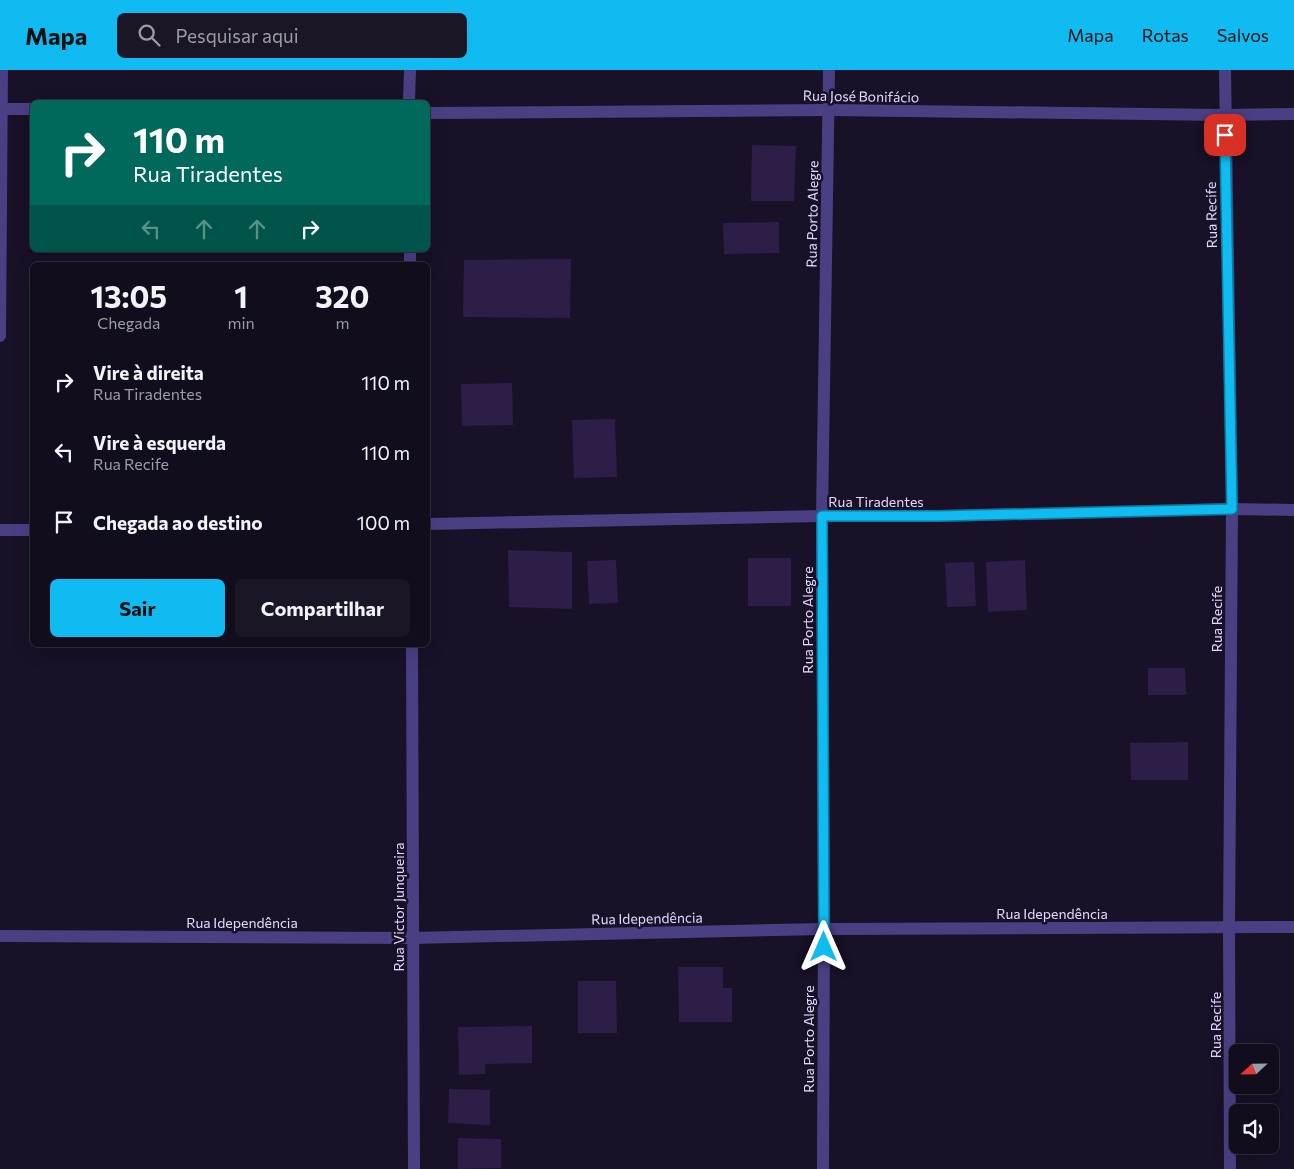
<!DOCTYPE html>
<html lang="pt">
<head>
<meta charset="utf-8">
<style>
	:root { --surface:#120d1d; --page:#1b1626; --text:#f1f3f6; --muted:#9c9ca4; --line:#312d3b; --accent:#10bbf2 }
	body { margin:0; font-family:Commissioner,sans-serif; background:var(--page); color:var(--text); height:100vh; display:flex; flex-direction:column; font-size:19px; white-space:nowrap }
	* { box-sizing:border-box; margin:0 }
	p { font-size:16px; color:var(--muted) }
	.icon { flex:none; width:28px; height:28px; fill:none; stroke:currentColor; stroke-width:2; stroke-linecap:round; stroke-linejoin:round }
	.map { position:relative; flex:1; overflow:hidden }
	.side { position:absolute; left:30px; top:192px; width:400px; height:385px; display:flex; flex-direction:column; background:var(--surface); border-radius:8px; box-shadow:0 5px 20px #0002,0 0 0 1px var(--line) }
	.side>* { flex:none }
	.top-card { position:absolute; left:30px; top:30px; width:400px; height:152px; border-radius:8px; box-shadow:0 5px 20px #0002,0 0 0 1px var(--line); background:#00695c; color:#fff; overflow:hidden }
	.needle { width:32px; rotate:248deg }
	.tools { position:absolute; left:1229px; top:974px; display:grid; gap:10px }
	.tools a { display:grid; place-items:center; width:50px; height:50px; border-radius:8px; background:var(--surface); box-shadow:0 5px 20px #0002,0 0 0 1px var(--line); font-size:25px }
	.pin { position:absolute; display:grid; place-items:center; width:42px; height:42px; color:#fff; margin:-21px; border-radius:10px; box-shadow:0 2px 8px #0006 }
	.me { position:absolute; width:55px; margin:-28px; rotate:0deg; stroke-linejoin:round; filter:drop-shadow(0 0 4px #0008) }
	.turn { display:flex; align-items:center; gap:18px; height:105px; padding:0 20px; font-size:22px }
	.turn .icon { width:65px; height:65px; stroke-width:2.5 }
	.turn b { display:block; font-size:35px; line-height:42px }
	.lanes { display:flex; align-items:center; height:48px; padding:0 20px; background:#0003; justify-content:center; gap:25px; direction:ltr }
	.lanes .off { opacity:.35 }
	.eta { display:flex; justify-content:space-evenly; align-items:center; height:85px; text-align:center }
	.eta b { font-size:30px; font-weight:700; line-height:35px }
	.action { display:flex; gap:10px; margin-top:auto; padding:10px 20px }
	.action a { flex:1; height:58px; border-radius:8px; background:var(--accent); color:#111; font-size:20px; font-weight:700; line-height:58px; text-align:center }
	.action a+a { background:var(--page); color:var(--text) }
	ul { padding:0; list-style:none }
	li { display:flex; align-items:center; gap:15px; height:70px; padding:0 20px }
	li div { flex:1 }
	li b { display:block; font-size:19px }
	li em { font-style:normal }
	header { display:flex; align-items:center; gap:30px; box-sizing:border-box; height:70px; padding:0 25px; background:var(--accent); color:#111 }
	header strong { font-size:24px }
	nav { display:flex; gap:28px; margin-inline-start:auto; font-size:18px }
	.search { width:350px; height:45px; background:var(--page); display:flex; align-items:center; gap:12px; box-sizing:border-box; padding:0 18px; border-radius:8px; color:var(--muted); font-size:19px }
	.map>svg:first-child { display:block }
	.building { fill:#2c1e47 }
	.lines { fill:none; stroke-linecap:round; stroke-linejoin:round }
	.minor { stroke:#4b3f83; stroke-width:12 }
	.route-casing { stroke:#0a7a9d; stroke-width:12 }
	.route { stroke:#10bbf2; stroke-width:9 }
	.labels { text-anchor:middle; dominant-baseline:central; stroke-width:5; stroke-linejoin:round; paint-order:stroke }
	.street-label { font-size:14px; fill:#e3d9fd; stroke:#181127 }
</style>
</head>
<body>
<header>
<strong>Mapa</strong>
<div class="search"><svg class="icon" aria-label="search" viewBox="0 0 24 24"><circle cx="10" cy="10" r="6"/><path d="M15 15l6 6"/></svg>Pesquisar aqui</div>
<nav><a>Mapa</a><a>Rotas</a><a>Salvos</a></nav>
</header>
<div class="map">
<svg width="1294" height="1099" viewBox="0 0 1294 1099">
	<rect width="100%" height="100%" fill="#181127"/>
	<g class="building">
		<polygon points="752,75 796,76 794,131 751,131"/>
		<polygon points="779,152 779,183 724,184 723,153"/>
		<polygon points="571,189 570,248 463,247 464,190"/>
		<polygon points="512,313 513,355 462,356 461,314"/>
		<polygon points="615,349 617,407 574,408 572,350"/>
		<polygon points="508,480 572,482 572,539 509,537"/>
		<rect x="748" y="488" width="43" height="48"/>
		<polygon points="616,490 618,533 589,534 587,491"/>
		<polygon points="1025,490 1027,540 988,542 986,492"/>
		<polygon points="974,492 976,536 947,537 945,493"/>
		<polygon points="1148,598 1185,598 1186,625 1148,625"/>
		<polygon points="1188,672 1188,710 1131,710 1130,673"/>
		<polygon points="678,897 723,897 723,918 732,918 732,952 679,952"/>
		<polygon points="578,911 616,911 617,963 578,963"/>
		<polygon points="532,956 532,993 485,994 485,1004 459,1005 458,957"/>
		<polygon points="449,1019 490,1020 490,1055 448,1053"/>
		<polygon points="458,1068 501,1069 501,1098 458,1099"/>
	</g>
	<g class="lines">
		<g class="minor">
			<polyline points="1225,0 1232,439 1229,858 1230,1099"/>
			<polyline points="409,32 410,0"/>
			<polyline points="0,39 32,39"/>
			<polyline points="428,43 829,40 1224,45 1294,44"/>
			<polyline points="410,180 410,195"/>
			<polyline points="0,266 2,0"/>
			<polyline points="428,454 822,446 939,446 1232,439 1294,440"/>
			<polyline points="0,460 32,460"/>
			<polyline points="412,575 414,1099"/>
			<polyline points="0,866 412,868 824,859 1294,857"/>
			<polyline points="823,1099 824,859 822,446 829,0"/>
		</g>
	</g>
	<g class="lines">
		<defs>
			<polyline id="route" points="824,877 822,446 939,446 1232,439 1225,65"/>
		</defs>
		<use href="#route" class="route-casing"/>
		<use href="#route" class="route"/>
	</g>
	<g class="labels">
		<g class="street-label">
			<text transform="translate(861 26) rotate(1)">Rua José Bonifácio</text>
			<text transform="translate(812 144) rotate(-89)">Rua Porto Alegre</text>
			<text transform="translate(1211 145) rotate(-91)">Rua Recife</text>
			<text x="876" y="431">Rua Tiradentes</text>
			<text transform="translate(1216 549) rotate(-90)">Rua Recife</text>
			<text transform="translate(807 550) rotate(-90)">Rua Porto Alegre</text>
			<text transform="translate(398 837) rotate(-90)">Rua Victor Junqueira</text>
			<text x="1052" y="843">Rua Idependência</text>
			<text transform="translate(647 848) rotate(-1)">Rua Idependência</text>
			<text x="242" y="852">Rua Idependência</text>
			<text transform="translate(1215 955) rotate(-90)">Rua Recife</text>
			<text transform="translate(808 969) rotate(-90)">Rua Porto Alegre</text>
		</g>
	</g>
</svg>
<div class="tools">
<a><svg class="needle" viewBox="-14 -14 28 28"><path d="M0-13l5 13h-10z" fill="#e53935"/><path d="M0 13l5-13h-10z" fill="#9c9ca4"/></svg></a>
<a><svg class="icon" aria-label="sound" viewBox="0 0 24 24"><path d="M4 9h4l5-4v14l-5-4H4zM17 9q2 3 0 6"/></svg></a>
</div>
<div class="pin" style="left:1225px;top:65px;background:#d93025"><svg class="icon" aria-label="arrive" viewBox="0 0 24 24"><path d="M6 21V4h12l-3 4 3 4H6"/></svg></div>
<svg class="me" style="left:824px;top:877px" viewBox="-20 -20 40 40"><path d="M0-17L14 15 0 8-14 15z" fill="#10bbf2" stroke="#fff" stroke-width="4"/></svg>
<div class="top-card">
<div class="turn"><svg class="icon" aria-label="right" viewBox="0 0 24 24"><path d="M7 20v-9h11M14 6l5 5-5 5"/></svg><div><b>110 m</b>Rua Tiradentes</div></div>
<div class="lanes"><svg class="icon off" aria-label="left" viewBox="0 0 24 24"><path d="M17 20v-9H6M10 6l-5 5 5 5"/></svg><svg class="icon off" aria-label="ahead" viewBox="0 0 24 24"><path d="M12 20V5M6 11l6-6 6 6"/></svg><svg class="icon off" aria-label="ahead" viewBox="0 0 24 24"><path d="M12 20V5M6 11l6-6 6 6"/></svg><svg class="icon" aria-label="right" viewBox="0 0 24 24"><path d="M7 20v-9h11M14 6l5 5-5 5"/></svg></div>
</div>
<section class="side">
<div class="eta">
<div><b>13:05</b><p>Chegada</p></div>
<div><b>1</b><p>min</p></div>
<div><b>320</b><p>m</p></div>
</div>
<ul>
<li><svg class="icon" aria-label="right" viewBox="0 0 24 24"><path d="M7 20v-9h11M14 6l5 5-5 5"/></svg><div><b>Vire à direita</b><p>Rua Tiradentes</p></div><em>110 m</em></li>
<li><svg class="icon" aria-label="left" viewBox="0 0 24 24"><path d="M17 20v-9H6M10 6l-5 5 5 5"/></svg><div><b>Vire à esquerda</b><p>Rua Recife</p></div><em>110 m</em></li>
<li><svg class="icon" aria-label="arrive" viewBox="0 0 24 24"><path d="M6 21V4h12l-3 4 3 4H6"/></svg><div><b>Chegada ao destino</b></div><em>100 m</em></li>
</ul>
<div class="action"><a>Sair</a><a>Compartilhar</a></div>
</section>
</div>
</body>
</html>
